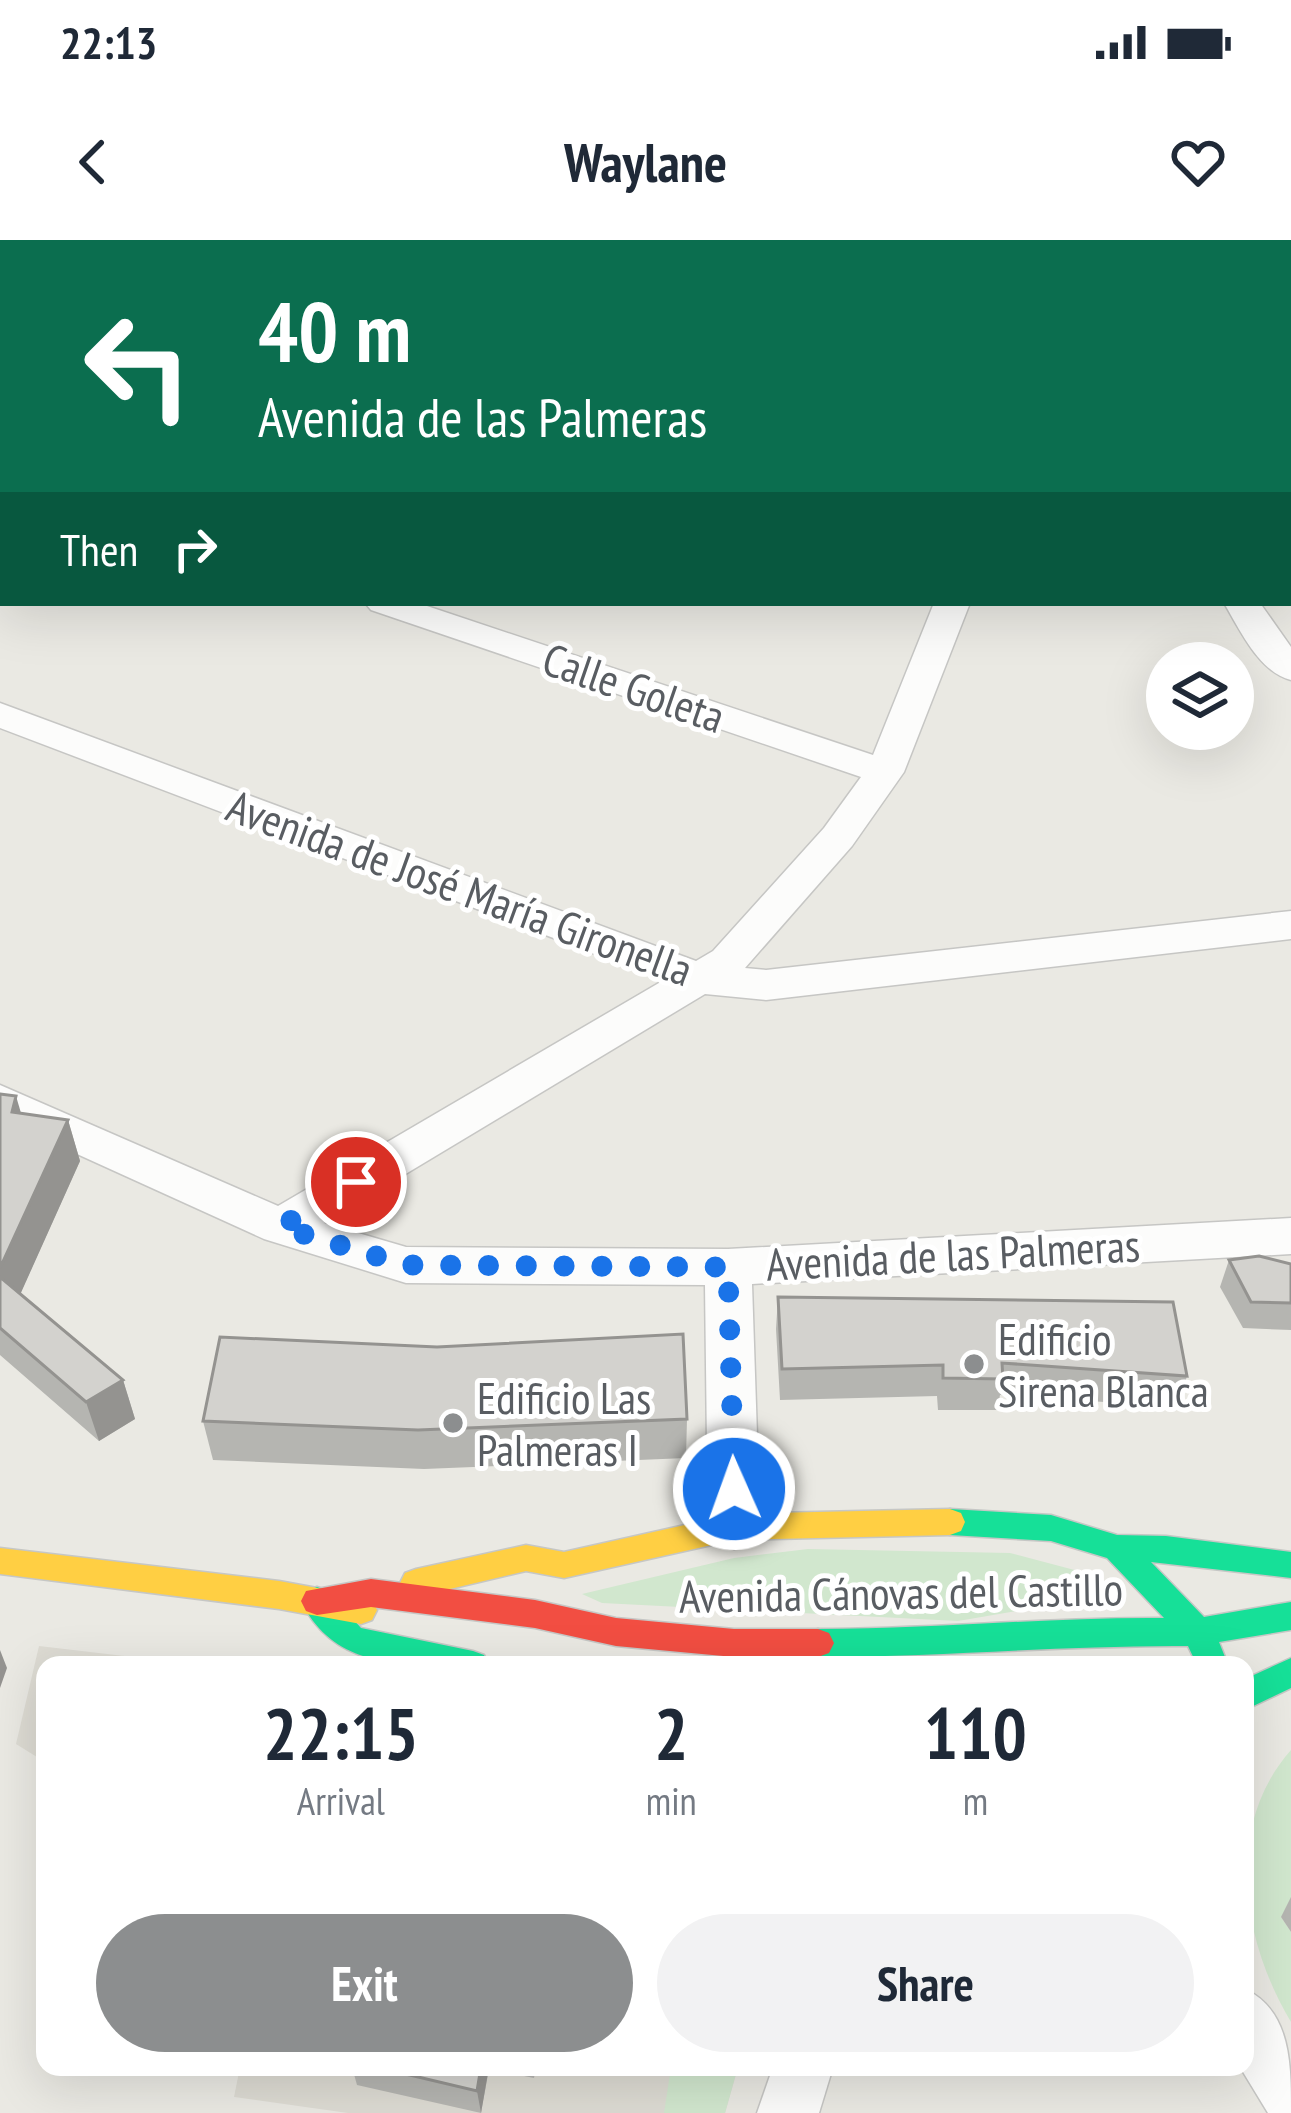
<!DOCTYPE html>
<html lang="en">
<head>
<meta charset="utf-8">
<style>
	:root { --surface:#fff; --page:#f2f2f3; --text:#1f2937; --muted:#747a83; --accent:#8c8e8f }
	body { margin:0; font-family:"PT Sans Narrow",sans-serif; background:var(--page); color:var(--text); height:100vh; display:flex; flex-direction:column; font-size:45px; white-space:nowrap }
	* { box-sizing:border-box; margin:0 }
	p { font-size:39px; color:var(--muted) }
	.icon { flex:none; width:66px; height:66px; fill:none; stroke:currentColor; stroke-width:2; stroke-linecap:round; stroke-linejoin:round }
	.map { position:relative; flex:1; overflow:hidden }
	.details { position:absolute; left:36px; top:1416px; width:1218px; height:420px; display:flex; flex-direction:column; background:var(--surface); border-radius:24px; box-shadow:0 12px 48px #0002 }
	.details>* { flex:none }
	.guide { position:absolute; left:0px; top:0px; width:1293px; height:366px; box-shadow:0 12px 48px #0002; background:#0b6e4f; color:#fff; overflow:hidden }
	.buttons { position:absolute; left:1146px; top:402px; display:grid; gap:24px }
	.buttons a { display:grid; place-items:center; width:108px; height:108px; border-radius:50%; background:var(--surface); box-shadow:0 12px 48px #0002; font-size:60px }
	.pin { position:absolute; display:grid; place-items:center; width:102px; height:102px; color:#fff; margin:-51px; border:6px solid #fff; border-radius:50%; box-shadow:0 3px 12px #0007 }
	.me { position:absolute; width:132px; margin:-66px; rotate:358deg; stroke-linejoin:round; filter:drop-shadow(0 0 9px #0008) }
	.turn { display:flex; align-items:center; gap:42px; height:252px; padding:0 60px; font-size:54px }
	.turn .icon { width:156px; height:156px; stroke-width:2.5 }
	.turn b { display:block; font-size:84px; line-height:102px }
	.then { display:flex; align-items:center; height:114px; padding:0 60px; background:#0003; gap:24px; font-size:45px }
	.eta { display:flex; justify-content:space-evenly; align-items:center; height:204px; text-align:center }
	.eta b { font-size:72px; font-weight:800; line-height:84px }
	.action { display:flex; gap:24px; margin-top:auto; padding:24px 60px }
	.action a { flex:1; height:138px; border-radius:72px; background:var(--accent); color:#fff; font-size:48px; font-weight:800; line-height:138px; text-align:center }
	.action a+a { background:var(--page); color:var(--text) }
	.status { display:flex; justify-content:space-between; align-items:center; height:84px; padding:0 60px; background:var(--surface); direction:ltr }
	.status svg { height:33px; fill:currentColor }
	header { display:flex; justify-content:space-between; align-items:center; height:156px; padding:0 60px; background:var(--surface); font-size:54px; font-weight:800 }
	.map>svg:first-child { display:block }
	.education { fill:#dddbd3 }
	.green { fill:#d1e7ce }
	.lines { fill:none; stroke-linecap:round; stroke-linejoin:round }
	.street-casing { stroke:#c6c6c4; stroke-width:3 }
	.fast-casing { stroke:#c6c7c5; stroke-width:3 }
	.slow-casing { stroke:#c6c7c5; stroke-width:3 }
	.jam-casing { stroke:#c6c7c5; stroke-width:3 }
	.street { fill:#fcfcfb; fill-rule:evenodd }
	.fast { fill:#16e098; fill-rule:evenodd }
	.slow { fill:#ffcf43; fill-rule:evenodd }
	.jam { fill:#f24e42; fill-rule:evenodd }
	.wall { fill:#b5b5b1 }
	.shaded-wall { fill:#949390 }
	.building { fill:#d3d2ce; stroke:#949390; stroke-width:3 }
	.route { stroke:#1a73e8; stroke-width:21; stroke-dasharray:0 37.8 }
	.poi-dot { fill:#8c8e8f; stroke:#fff; stroke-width:4.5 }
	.labels { text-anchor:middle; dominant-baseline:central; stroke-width:10; stroke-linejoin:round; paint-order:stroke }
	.street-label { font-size:45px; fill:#595d62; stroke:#fff }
	.poi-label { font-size:45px; fill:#595d62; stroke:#fff; text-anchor:start }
</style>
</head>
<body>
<div class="status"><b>22:13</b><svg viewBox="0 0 49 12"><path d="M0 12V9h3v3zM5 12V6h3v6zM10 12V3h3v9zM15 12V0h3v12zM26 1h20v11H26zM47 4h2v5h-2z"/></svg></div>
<header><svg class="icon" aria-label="back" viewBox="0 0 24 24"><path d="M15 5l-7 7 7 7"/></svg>Waylane<svg class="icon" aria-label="heart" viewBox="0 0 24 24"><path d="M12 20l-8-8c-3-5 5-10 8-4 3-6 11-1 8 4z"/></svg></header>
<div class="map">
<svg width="1291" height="1873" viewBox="0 0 1291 1873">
	<rect width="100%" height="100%" fill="#eae9e3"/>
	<g class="education">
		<polygon points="39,1406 201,1425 45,1425 45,1522 16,1504"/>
		<polygon points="240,1827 738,1827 725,1873 348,1873 234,1857"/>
	</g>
	<g class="green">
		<polygon points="808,1309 1010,1313 1082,1332 1092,1339 1087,1359 958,1381 602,1363 582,1354 734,1318"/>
		<path d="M1291,1510V1671L1281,1677L1291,1692V1782C1242,1700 1223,1587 1291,1510Z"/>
		<polygon points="671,1827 738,1827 725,1873 664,1873"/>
	</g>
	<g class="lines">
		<defs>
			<g id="street">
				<polygon points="4,0 35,0 3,5"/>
				<polygon points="342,0 378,0 380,3 344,3"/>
				<polygon points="0,41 3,42 3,60 0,59"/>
				<polygon points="0,224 3,225 3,245 0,244"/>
				<rect x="1290" y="305" width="1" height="20"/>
				<polygon points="365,363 418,363 873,515 934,363 970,363 904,532 852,606 745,728 766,730 1291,671 1291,699 766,760 705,754 324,983 406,1007 728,1009 1291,978 1291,1014 752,1044 760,1287 752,1302 734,1309 716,1302 708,1287 705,1045 406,1043 264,999 0,879 0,845 278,966 664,740 0,488 0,463 696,721 713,711 824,588 861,537 371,370"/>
				<path d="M1224,363H1260L1291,407V440C1259,432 1240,390 1224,363Z"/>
				<path d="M1245,1749C1291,1771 1291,1824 1291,1873H1268L1240,1827H1245Z"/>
				<polygon points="773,1827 833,1827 819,1873 757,1873"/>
			</g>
			<g id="fast">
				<path d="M950,1269L1051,1275L1117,1295L1166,1296L1291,1312V1338L1151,1322L1204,1377L1291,1362V1390L1219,1402L1225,1417L1221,1425H1197L1188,1406C1064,1405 942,1417 818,1417L807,1413L802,1403L807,1393L818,1389C934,1389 1048,1377 1164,1378L1107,1318L1051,1301L950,1295L939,1291L935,1282L939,1273Z"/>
				<path d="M317,1347L328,1351L361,1388L473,1411L484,1415L489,1425C419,1425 337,1436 301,1361L306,1351Z"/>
				<polygon points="1291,1418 1291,1448 1245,1470 1245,1439"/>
			</g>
			<g id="slow">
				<polygon points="950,1269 961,1273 965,1282 961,1291 950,1295 734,1300 564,1338 526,1331 416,1357 405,1353 400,1343 405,1333 416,1329 526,1305 564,1312 734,1274"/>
				<polygon points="0,1308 279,1341 361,1356 372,1360 377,1370 372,1380 361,1384 279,1369 0,1334"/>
			</g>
			<polygon id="jam" points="371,1339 535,1360 616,1378 734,1389 818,1389 829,1393 834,1403 829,1413 818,1417 734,1417 616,1406 535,1388 371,1367 317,1375 306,1371 301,1361 306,1351"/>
		</defs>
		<use href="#street" class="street-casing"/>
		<use href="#fast" class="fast-casing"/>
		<use href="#slow" class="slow-casing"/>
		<use href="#jam" class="jam-casing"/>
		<use href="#street" class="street"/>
		<use href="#fast" class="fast"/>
		<use href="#slow" class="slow"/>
		<use href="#jam" class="jam"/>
	</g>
	<g class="wall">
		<polygon points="0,854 21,873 68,880 80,921 20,1054 123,1140 135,1179 99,1201 0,1115"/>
		<polygon points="1229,1020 1291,1024 1291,1090 1243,1088 1220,1047"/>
		<polygon points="778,1057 1187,1136 1178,1167 1000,1155 997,1170 938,1170 937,1156 780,1160 776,1089"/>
		<polygon points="687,1179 686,1218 424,1229 213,1220 203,1181"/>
		<polygon points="1291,1657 1291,1692 1281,1677"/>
		<polygon points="352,1827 536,1827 534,1838 489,1829 481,1873 357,1845"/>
	</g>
	<g class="shaded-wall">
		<polygon points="16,856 28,897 12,872"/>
		<polygon points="68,880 80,921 11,1075 0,1043 0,1028"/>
		<polygon points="123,1140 135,1179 99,1201 86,1162"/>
		<polygon points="0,1410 7,1428 0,1448"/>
		<polygon points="481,1827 489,1827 481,1873 477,1851"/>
	</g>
	<g class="building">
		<polygon points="0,854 16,856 12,872 68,880 0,1028"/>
		<polygon points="1259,1016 1291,1024 1291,1063 1251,1062 1229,1020"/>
		<polygon points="0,1037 123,1140 86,1162 0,1088"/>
		<polygon points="778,1057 1173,1062 1187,1136 1002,1123 1003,1139 943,1138 943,1125 782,1129"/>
		<polygon points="683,1094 687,1179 418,1190 203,1181 220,1097 437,1107"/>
		<polygon points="376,1827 481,1827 477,1851"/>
	</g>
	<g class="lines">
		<polyline class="route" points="356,942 280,987 406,1025 728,1027 734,1249"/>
	</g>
	<g class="poi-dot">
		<circle cx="974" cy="1124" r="12"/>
		<circle cx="453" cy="1183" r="12"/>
	</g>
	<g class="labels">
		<g class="street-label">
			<text transform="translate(634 447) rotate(19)">Calle Goleta</text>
			<text transform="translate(460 647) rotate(20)">Avenida de José María Gironella</text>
			<text transform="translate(953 1014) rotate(-3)">Avenida de las Palmeras</text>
			<text transform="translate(901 1352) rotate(-1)">Avenida Cánovas del Castillo</text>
		</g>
		<g class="poi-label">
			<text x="998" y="1098">Edificio<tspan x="998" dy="52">Sirena Blanca</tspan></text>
			<text x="477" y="1157">Edificio Las<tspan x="477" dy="52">Palmeras I</tspan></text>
		</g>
	</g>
</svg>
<div class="buttons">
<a><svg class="icon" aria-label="layers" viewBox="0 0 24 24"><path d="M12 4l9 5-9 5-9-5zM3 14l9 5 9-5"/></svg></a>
</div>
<div class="pin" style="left:356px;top:942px;background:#d93025"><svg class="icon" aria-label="arrive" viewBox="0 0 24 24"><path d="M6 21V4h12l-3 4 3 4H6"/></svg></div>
<svg class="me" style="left:734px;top:1249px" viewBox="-20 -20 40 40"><circle r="17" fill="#1a73e8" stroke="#fff" stroke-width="3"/><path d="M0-11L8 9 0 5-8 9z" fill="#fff"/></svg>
<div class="guide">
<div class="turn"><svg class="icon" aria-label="left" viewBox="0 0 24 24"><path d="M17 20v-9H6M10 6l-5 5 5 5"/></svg><div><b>40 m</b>Avenida de las Palmeras</div></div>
<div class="then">Then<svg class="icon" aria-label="right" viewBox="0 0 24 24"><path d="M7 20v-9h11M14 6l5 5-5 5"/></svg></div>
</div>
<section class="details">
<div class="eta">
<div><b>22:15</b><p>Arrival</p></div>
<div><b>2</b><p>min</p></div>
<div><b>110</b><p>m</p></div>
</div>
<div class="action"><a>Exit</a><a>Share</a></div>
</section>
</div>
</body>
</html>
